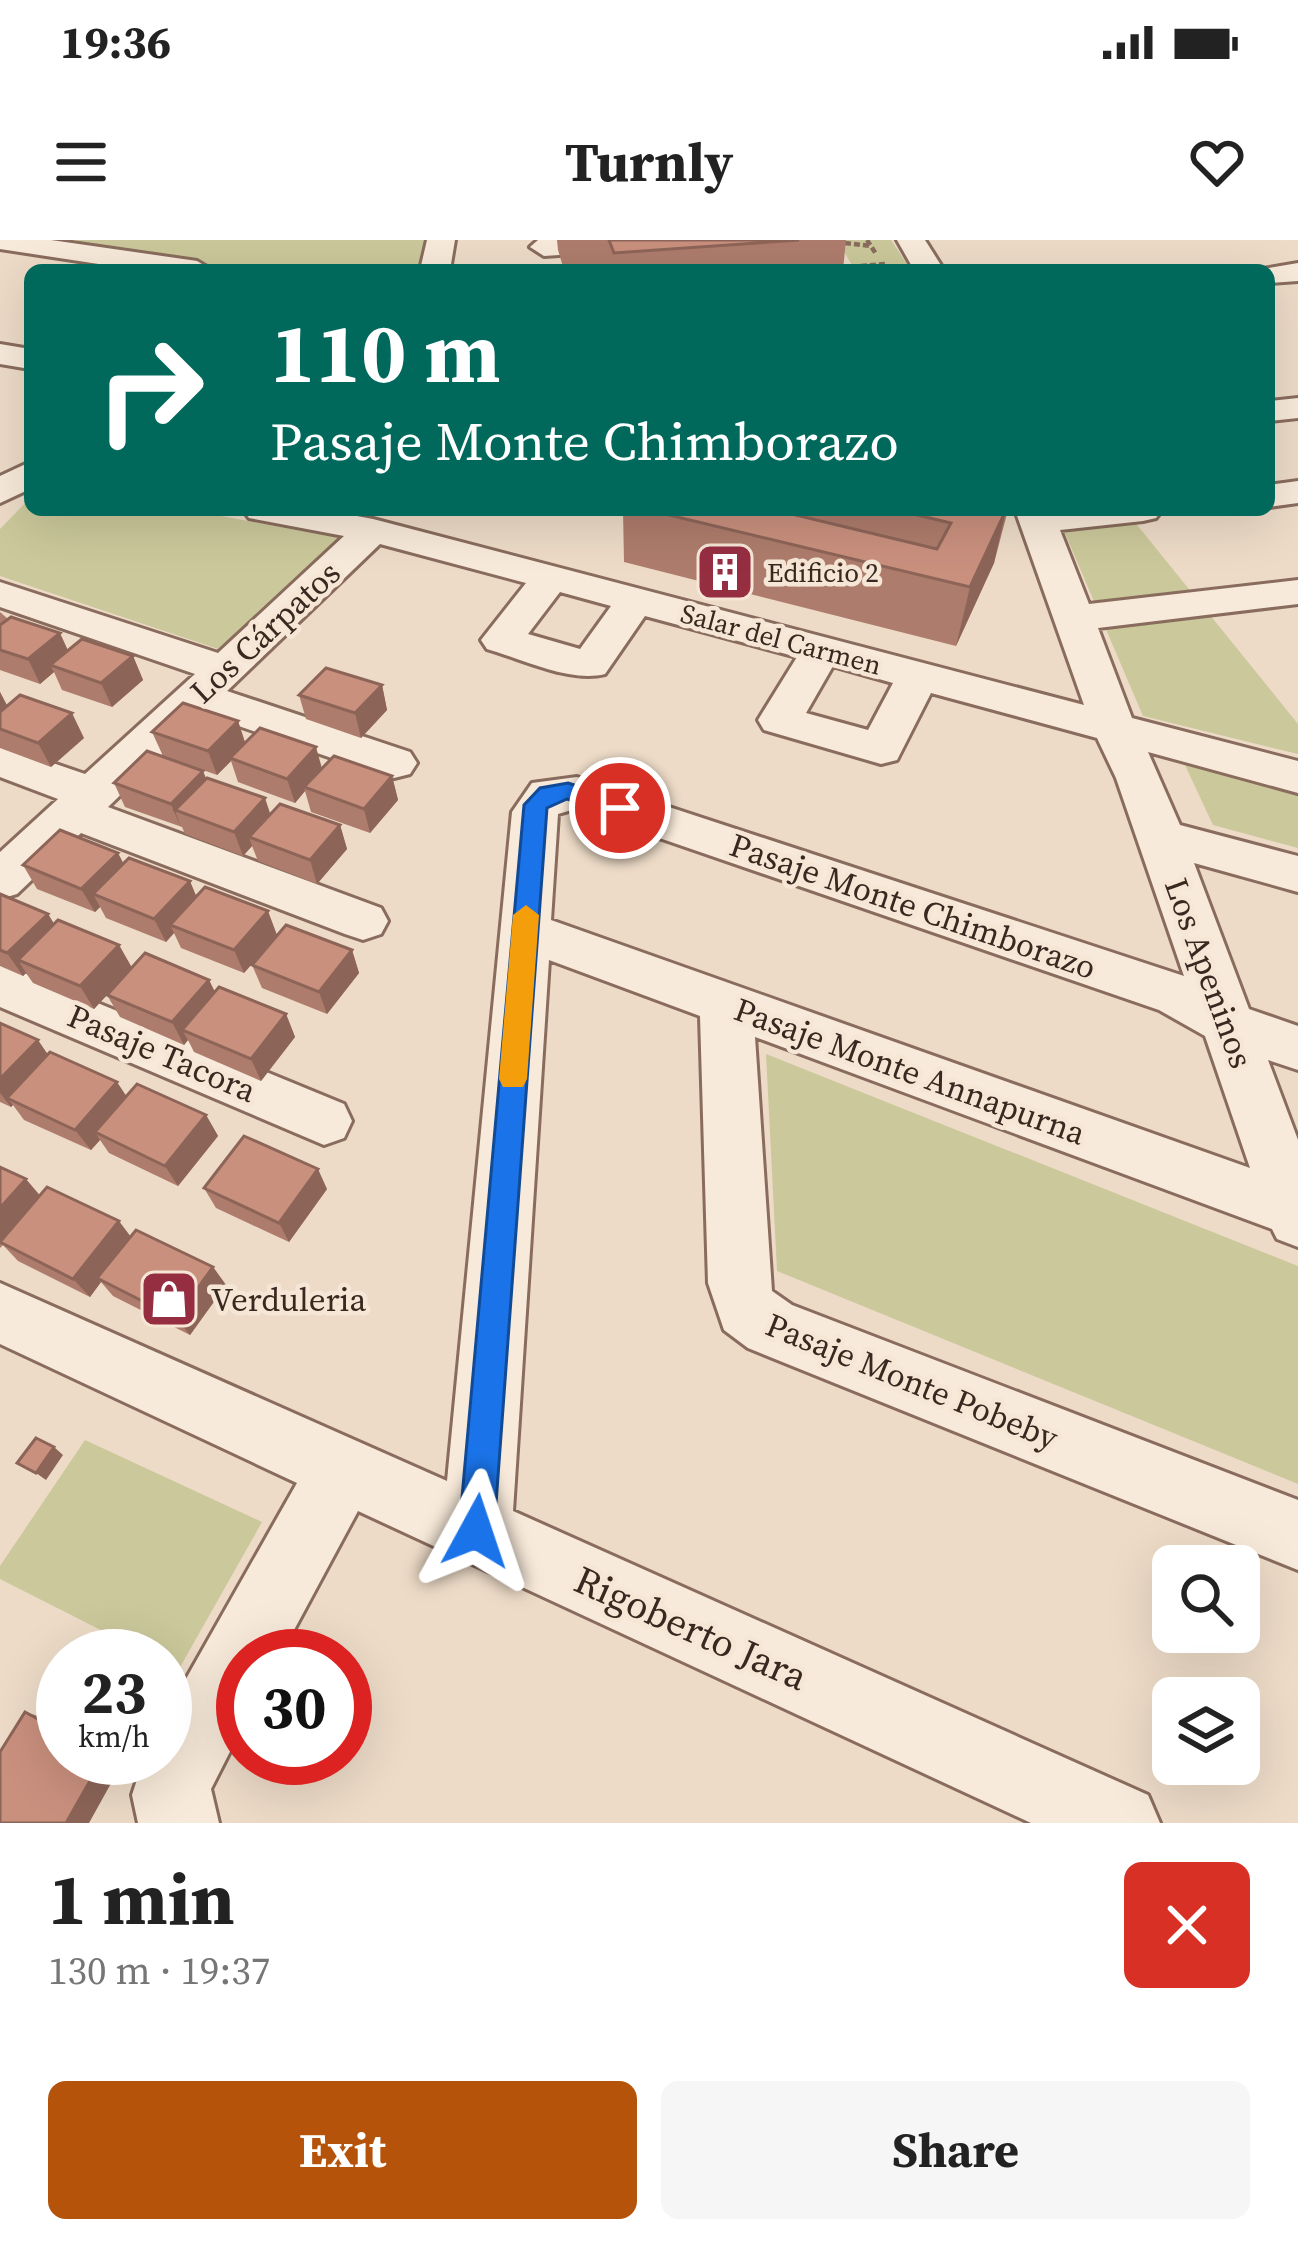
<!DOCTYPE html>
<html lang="en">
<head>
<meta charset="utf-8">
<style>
	:root { --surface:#fff; --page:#f6f6f6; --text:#222; --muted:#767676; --accent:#b45309 }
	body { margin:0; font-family:"Source Serif 4",serif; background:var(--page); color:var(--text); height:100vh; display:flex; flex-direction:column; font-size:45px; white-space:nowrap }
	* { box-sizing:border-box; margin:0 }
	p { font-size:39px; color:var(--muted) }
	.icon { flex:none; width:66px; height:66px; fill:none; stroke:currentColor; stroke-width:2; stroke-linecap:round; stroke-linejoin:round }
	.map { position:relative; height:1583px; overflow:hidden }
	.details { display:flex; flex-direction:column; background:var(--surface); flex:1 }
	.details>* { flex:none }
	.top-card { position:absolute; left:24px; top:24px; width:1251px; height:252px; border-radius:18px; box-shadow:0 12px 48px #0002; background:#00695c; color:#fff; overflow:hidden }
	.fabs { position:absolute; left:1152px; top:1305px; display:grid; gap:24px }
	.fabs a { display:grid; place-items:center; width:108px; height:108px; border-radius:18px; background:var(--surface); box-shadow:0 12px 48px #0002; font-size:60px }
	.speed { position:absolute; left:36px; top:1389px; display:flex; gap:24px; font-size:60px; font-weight:700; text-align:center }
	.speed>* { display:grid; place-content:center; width:156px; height:156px; border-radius:50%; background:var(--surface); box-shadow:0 12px 48px #0002; line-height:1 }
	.speed small { font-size:30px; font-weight:400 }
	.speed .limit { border:18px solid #d22; background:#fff; color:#111 }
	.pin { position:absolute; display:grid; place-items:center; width:102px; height:102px; color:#fff; margin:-51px; border:6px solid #fff; border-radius:50%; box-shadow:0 3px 12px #0007 }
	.me { position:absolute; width:132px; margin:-66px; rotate:5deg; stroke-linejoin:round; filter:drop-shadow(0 0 9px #0008) }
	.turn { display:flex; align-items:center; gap:42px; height:252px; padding:0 48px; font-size:54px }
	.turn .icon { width:156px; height:156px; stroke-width:2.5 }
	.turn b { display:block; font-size:84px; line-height:102px }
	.round { display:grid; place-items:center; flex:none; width:126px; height:126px; border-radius:18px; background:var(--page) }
	.overview { display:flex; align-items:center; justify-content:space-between; height:204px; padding:0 48px }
	h1 { font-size:72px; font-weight:700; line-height:90px }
	.action { display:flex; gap:24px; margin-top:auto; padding:24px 48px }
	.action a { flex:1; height:138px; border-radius:18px; background:var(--accent); color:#fff; font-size:48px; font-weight:700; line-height:138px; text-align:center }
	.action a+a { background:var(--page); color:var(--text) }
	.status { display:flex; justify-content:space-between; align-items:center; height:84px; padding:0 60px; background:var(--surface); direction:ltr }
	.status svg { height:33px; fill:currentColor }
	header { display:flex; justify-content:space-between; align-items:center; height:156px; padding:0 48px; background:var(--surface); font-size:54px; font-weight:700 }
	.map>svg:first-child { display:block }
	.green { fill:#cbc89b }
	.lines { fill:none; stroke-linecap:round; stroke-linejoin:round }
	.minor-casing { stroke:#896c5d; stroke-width:6 }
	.path { stroke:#896c5d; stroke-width:4.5; stroke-dasharray:6 3; stroke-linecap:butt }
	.minor { fill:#f8eada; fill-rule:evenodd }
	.wall { fill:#ae7c6c }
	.shaded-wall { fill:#8d6558 }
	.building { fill:#ca907e; stroke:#8d6558; stroke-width:3 }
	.route { fill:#1a73e8; stroke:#114b97; stroke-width:3 }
	.slow { fill:#f59e0b }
	.labels { text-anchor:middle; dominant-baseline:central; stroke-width:9; stroke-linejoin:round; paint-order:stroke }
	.far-poi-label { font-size:27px; fill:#392820; stroke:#f5e6d6; text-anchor:start }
	.far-street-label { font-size:27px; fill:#392820; stroke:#f5e6d6 }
	.street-label { font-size:33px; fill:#392820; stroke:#f5e6d6 }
	.poi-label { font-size:33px; fill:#392820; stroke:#f5e6d6; text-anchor:start }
	.near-street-label { font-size:39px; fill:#392820; stroke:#f5e6d6 }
</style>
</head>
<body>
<div class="status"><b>19:36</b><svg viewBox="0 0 49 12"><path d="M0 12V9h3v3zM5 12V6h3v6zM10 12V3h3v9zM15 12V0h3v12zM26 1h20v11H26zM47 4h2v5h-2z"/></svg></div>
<header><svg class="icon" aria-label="menu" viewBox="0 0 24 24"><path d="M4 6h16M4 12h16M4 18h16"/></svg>Turnly<svg class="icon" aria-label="heart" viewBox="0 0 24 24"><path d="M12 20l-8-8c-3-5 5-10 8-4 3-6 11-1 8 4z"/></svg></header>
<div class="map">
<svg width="1298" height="1583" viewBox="0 0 1298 1583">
	<rect width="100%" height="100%" fill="#eddbc7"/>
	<g class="green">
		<polygon points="76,0 429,0 423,30 230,30 76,7"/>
		<polygon points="837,0 891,0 911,30 855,30"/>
		<polygon points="30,258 30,270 189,270 346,299 221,410 0,336 0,289"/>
		<polygon points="1055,270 1125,270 1298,484 1298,514 1143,476"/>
		<polygon points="1184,523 1298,553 1298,608 1213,585"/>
		<polygon points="766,814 1298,1026 1298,1244 777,1031"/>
		<polygon points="85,1200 262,1282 179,1429 165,1422 165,1416 152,1416 0,1339 0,1326"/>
	</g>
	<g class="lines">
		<defs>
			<g id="minor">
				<polygon points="0,0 51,0 197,21 212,30 138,30 0,9"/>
				<polygon points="427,0 455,0 450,30 420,30"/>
				<polygon points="681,0 667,8 544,16 530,7 538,0"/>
				<polygon points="897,0 925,0 944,30 914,30"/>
				<polygon points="1298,23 1298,41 1269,43 1269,30 1257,30"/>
				<polygon points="0,104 30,109 30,129 0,124"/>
				<polygon points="1298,158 1298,178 1269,181 1269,161"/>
				<polygon points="30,222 30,249 0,263 0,236"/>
				<polygon points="1298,241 1298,263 1269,267 1269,245"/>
				<path d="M243,270H324L373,279L1084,465L1015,270H1162L1156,278L1143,281L1060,290L1089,364L1298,340V364L1098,388L1132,478L1298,521V553L1148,512L1180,585L1298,616V652L1194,623L1249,769L1298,786V830L1268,820L1298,900V1007L1277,999L1272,989L755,797L772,1051L792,1065L1298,1260V1330L748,1108L724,1090L708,1043L700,776L549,720L513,1271L1148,1555L1160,1583H1031L358,1271L280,1416H243V1486L211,1549L219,1583H138L132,1555L144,1518H165V1476L297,1243L0,1104V1043L447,1241L512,572L532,543L577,537L593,542L1184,736L1116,538L1097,498L931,453L897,520L881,524L764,490L758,480L797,417L645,376L605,434C570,443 522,419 487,409L481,400L526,343L380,304L227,451L410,512L417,523L410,534L394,538L378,534L204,474L108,567L381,668L388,681L381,694L363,700L345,694L81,593L17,654L0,659V612L58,559L0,537V505L85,534L195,434L0,367V342L218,413L344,296L249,278ZM560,352L611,366L580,409L528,394ZM833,426L893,443L868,490L806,473ZM575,569L1159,770L1205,796L1250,928L551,680L558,574Z"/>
				<polygon points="0,723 344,864 352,881 344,898 324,905 0,767"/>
			</g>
		</defs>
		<use href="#minor" class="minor-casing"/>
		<g class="path">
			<polyline points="867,0 876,14"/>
			<polyline points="845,3 871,6"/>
			<polyline points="861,26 886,24"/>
		</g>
		<use href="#minor" class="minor"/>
	</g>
	<g class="wall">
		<polygon points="557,0 846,0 843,30 564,30 558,10"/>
		<polygon points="623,270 1008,270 994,323 956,406 624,322"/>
		<polygon points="0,372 8,379 68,410 133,416 143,440 112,467 62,450 54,432 40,444 0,430"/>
		<polygon points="382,445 387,470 361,498 306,479 299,455"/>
		<polygon points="0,452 7,466 84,498 51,527 0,508"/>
		<polygon points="238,481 245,502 322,528 392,536 398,560 370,593 311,572 305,551 295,563 238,542 231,521 217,535 163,516 152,492"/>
		<polygon points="206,538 270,574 340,585 347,609 317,644 258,621 252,606 243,616 185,594 182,587 125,567 114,543"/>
		<polygon points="118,613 123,624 277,695 244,733 181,708 174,693 166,702 106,678 100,667 95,672 37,649 23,625"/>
		<polygon points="0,654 48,674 54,684 119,705 132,728 209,740 215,752 286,774 295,797 261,841 194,812 188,800 184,805 120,777 107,755 94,769 33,743 26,733 23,736 0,726"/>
		<polygon points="352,710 359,733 327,774 262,748 252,725"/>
		<polygon points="0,783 48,814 126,856 206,875 218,896 178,946 109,913 100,900 91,910 24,880 13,865 11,867 0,862"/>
		<polygon points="0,927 39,955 130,996 213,1027 226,1045 190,1095 113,1056 101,1042 90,1057 18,1021 3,1005 0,1008"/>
		<polygon points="204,948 327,949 289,1002 216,968"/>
	</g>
	<g class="shaded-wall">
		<polygon points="1006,270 994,323 956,406 970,347"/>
		<polygon points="60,393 71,417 50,425 54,432 40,444 28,419"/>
		<polygon points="133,416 143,440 112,467 101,443"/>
		<polygon points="382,445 387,470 361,498 355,473"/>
		<polygon points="0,452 10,471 0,479"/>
		<polygon points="72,473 84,498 51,527 38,503"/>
		<polygon points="238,481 246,506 230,518 231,521 217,535 208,511"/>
		<polygon points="316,507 323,532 304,547 305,551 295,563 287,539"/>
		<polygon points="203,531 213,555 175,570 181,588 171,564"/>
		<polygon points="392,536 398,560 370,593 364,569"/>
		<polygon points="265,558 273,582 249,597 252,606 243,616 234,592"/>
		<polygon points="340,585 347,609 317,644 310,620"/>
		<polygon points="118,613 130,636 93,654 100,667 95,672 81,649"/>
		<polygon points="190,641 200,665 170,685 174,693 166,702 154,679"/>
		<polygon points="268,671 277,695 244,733 234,710"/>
		<polygon points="48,674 62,697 18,720 26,733 23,736 7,713"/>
		<polygon points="119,705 132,728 94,769 80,746"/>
		<polygon points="352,710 359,733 327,774 319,752"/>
		<polygon points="209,740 220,763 182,790 188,800 184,805 172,782"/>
		<polygon points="286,774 295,797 261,841 251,819"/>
		<polygon points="38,800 53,822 7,858 13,865 11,867 0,853 0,839"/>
		<polygon points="117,842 131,863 95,892 100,900 91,910 75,890"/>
		<polygon points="206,875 218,896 178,946 165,926"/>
		<polygon points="318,929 327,949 289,1002 279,983"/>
		<polygon points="26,939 43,959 0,1002 0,968"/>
		<polygon points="119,981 134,1001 97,1038 101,1042 90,1057 73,1039"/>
		<polygon points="213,1027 226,1045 190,1095 176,1078"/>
		<polygon points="54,1207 63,1215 46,1240 36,1233"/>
		<polygon points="25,1472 47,1479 63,1488 63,1493"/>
		<polygon points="103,1518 120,1518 124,1520 89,1583 66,1583"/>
	</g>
	<g class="building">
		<polygon points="609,0 799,0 614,13"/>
		<polygon points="648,270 775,270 937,309 951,283 896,270 1006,270 970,347"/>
		<polygon points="11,377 60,393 28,419 0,410 0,385"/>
		<polygon points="82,399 133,416 101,443 50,425"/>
		<polygon points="326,428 382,445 355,473 299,455"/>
		<polygon points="20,455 72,473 38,503 0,489 0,472"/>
		<polygon points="183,463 238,481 208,511 152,492"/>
		<polygon points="260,488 316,507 287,539 230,518"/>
		<polygon points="147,511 203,531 171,564 114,543"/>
		<polygon points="334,516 392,536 364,569 304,547"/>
		<polygon points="207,538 265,558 234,592 175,570"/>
		<polygon points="280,564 340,585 310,620 249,597"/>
		<polygon points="60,590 118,613 81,649 23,625"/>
		<polygon points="129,618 190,641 154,679 93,654"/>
		<polygon points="205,647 268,671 234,710 170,685"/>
		<polygon points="0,654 48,674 7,713 0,710"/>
		<polygon points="58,680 119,705 80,746 18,720"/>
		<polygon points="286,685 352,710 319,752 252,725"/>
		<polygon points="145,713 209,740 172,782 107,755"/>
		<polygon points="219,747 286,774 251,819 182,790"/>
		<polygon points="0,783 38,800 0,839"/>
		<polygon points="50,812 117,842 75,890 7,858"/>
		<polygon points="137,844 206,875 165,926 95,892"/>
		<polygon points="244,896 318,929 279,983 204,948"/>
		<polygon points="0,927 26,939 0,968"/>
		<polygon points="47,947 119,981 73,1039 0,1002"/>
		<polygon points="136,990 213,1027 176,1078 97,1038"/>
		<polygon points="36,1198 54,1207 36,1233 17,1223"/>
		<polygon points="25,1472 63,1493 63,1518 103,1518 66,1583 0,1583 0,1512"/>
	</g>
	<polygon class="route" points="568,543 628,562 632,568 620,576 567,559 547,568 494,1291 489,1303 476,1308 464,1303 459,1291 524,565 540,548"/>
	<polygon class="slow" points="526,665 539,675 527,839 523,847 503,847 499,839 513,675"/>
	<defs>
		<symbol id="building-square" viewBox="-11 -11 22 22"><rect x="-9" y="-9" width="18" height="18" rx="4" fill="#962e42" stroke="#f5e6d6"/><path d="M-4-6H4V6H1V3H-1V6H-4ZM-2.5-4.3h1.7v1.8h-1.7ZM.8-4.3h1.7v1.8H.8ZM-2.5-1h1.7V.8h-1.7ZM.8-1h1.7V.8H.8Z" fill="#fff"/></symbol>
		<symbol id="shop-square" viewBox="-11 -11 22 22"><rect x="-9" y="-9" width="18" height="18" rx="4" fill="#962e42" stroke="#f5e6d6"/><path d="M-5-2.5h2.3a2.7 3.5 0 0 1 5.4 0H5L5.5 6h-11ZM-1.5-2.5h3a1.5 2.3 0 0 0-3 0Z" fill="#fff"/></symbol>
	</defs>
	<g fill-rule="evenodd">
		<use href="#building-square" x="692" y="299" width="66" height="66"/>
		<use href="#shop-square" x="136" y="1026" width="66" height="66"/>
	</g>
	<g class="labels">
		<g class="far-poi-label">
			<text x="767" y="332">Edificio 2</text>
		</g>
		<g class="far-street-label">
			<text transform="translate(781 399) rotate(15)">Salar del Carmen</text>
		</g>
		<g class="street-label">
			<text transform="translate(265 392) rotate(-43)">Los Cárpatos</text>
			<text transform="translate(913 666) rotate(19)">Pasaje Monte Chimborazo</text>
			<text transform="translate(1209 733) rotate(70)">Los Apeninos</text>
			<text transform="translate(162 813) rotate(23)">Pasaje Tacora</text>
			<text transform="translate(910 831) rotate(20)">Pasaje Monte Annapurna</text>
			<text transform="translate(912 1141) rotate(22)">Pasaje Monte Pobeby</text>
		</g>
		<g class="poi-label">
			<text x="211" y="1059">Verduleria</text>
		</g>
		<g class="near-street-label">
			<text transform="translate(691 1388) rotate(24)">Rigoberto Jara</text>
		</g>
	</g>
</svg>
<div class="fabs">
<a><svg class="icon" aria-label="search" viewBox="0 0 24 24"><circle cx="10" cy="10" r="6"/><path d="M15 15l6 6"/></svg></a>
<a><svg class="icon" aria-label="layers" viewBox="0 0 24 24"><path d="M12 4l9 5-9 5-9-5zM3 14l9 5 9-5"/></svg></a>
</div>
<div class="speed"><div>23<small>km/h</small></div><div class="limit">30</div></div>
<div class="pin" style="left:620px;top:568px;background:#d93025"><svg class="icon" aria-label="arrive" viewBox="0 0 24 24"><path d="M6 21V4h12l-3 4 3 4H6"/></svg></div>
<svg class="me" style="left:476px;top:1291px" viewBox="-20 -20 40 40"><path d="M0-17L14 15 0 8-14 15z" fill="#1a73e8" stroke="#fff" stroke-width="4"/></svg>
<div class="top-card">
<div class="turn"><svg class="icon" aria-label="right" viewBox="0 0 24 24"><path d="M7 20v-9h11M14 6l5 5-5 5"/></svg><div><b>110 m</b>Pasaje Monte Chimborazo</div></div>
</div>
</div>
<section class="details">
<div class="overview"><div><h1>1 min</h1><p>130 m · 19:37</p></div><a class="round" style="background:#d93025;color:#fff"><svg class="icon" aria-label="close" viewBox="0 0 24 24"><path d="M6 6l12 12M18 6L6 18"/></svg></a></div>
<div class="action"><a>Exit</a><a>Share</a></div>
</section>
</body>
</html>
